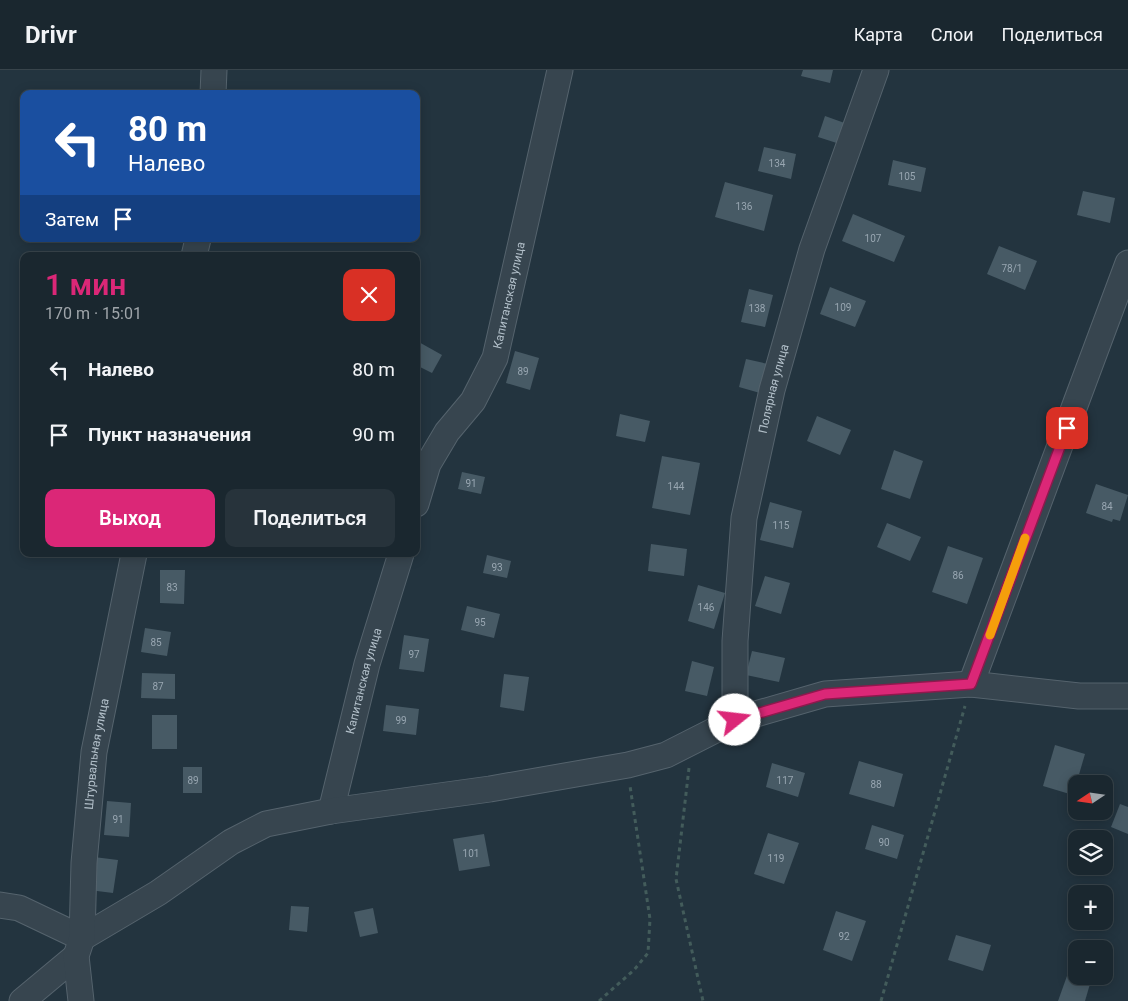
<!DOCTYPE html>
<html lang="ru">
<head>
<meta charset="utf-8">
<style>
	:root { --surface:#1a272f; --page:#27333b; --text:#f1f3f6; --muted:#9fa5aa; --line:#38444b; --accent:#db2777 }
	body { margin:0; font-family:Roboto,sans-serif; background:var(--page); color:var(--text); height:100vh; display:flex; flex-direction:column; font-size:19px; white-space:nowrap }
	* { box-sizing:border-box; margin:0 }
	p { font-size:16px; color:var(--muted) }
	.icon { flex:none; width:28px; height:28px; fill:none; stroke:currentColor; stroke-width:2; stroke-linecap:round; stroke-linejoin:round }
	.map { position:relative; flex:1; overflow:hidden }
	.sheet { position:absolute; left:20px; top:182px; width:400px; height:305px; display:flex; flex-direction:column; background:var(--surface); border-radius:10px; box-shadow:0 2px 12px #0003,0 0 0 1px var(--line) }
	.sheet>* { flex:none }
	.banner { position:absolute; left:20px; top:20px; width:400px; height:152px; border-radius:10px; box-shadow:0 2px 12px #0003,0 0 0 1px var(--line); background:#1a4fa0; color:#fff; overflow:hidden }
	.needle { width:32px; rotate:257deg }
	.controls { position:absolute; left:1068px; top:705px; display:grid; gap:10px }
	.controls a { display:grid; place-items:center; width:45px; height:45px; border-radius:10px; background:var(--surface); box-shadow:0 2px 12px #0003,0 0 0 1px var(--line); font-size:25px }
	.pin { position:absolute; display:grid; place-items:center; width:42px; height:42px; color:#fff; margin:-21px; border-radius:10px; box-shadow:0 2px 8px #0006 }
	.me { position:absolute; width:55px; margin:-28px; rotate:74deg; stroke-linejoin:round; filter:drop-shadow(0 0 4px #0008) }
	.turn { display:flex; align-items:center; gap:18px; height:105px; padding:0 25px; font-size:22px }
	.turn .icon { width:65px; height:65px; stroke-width:2.5 }
	.turn b { display:block; font-size:35px; line-height:42px }
	.then { display:flex; align-items:center; height:48px; padding:0 25px; background:#0003; gap:10px; font-size:19px }
	.round { display:grid; place-items:center; flex:none; width:52px; height:52px; border-radius:10px; background:var(--page) }
	.head { display:flex; align-items:center; justify-content:space-between; height:85px; padding:0 25px }
	h1 { font-size:30px; font-weight:600; line-height:38px; color:var(--accent) }
	.action { display:flex; gap:10px; margin-top:auto; padding:10px 25px }
	.action a { flex:1; height:58px; border-radius:10px; background:var(--accent); color:#fff; font-size:20px; font-weight:600; line-height:58px; text-align:center }
	.action a+a { background:var(--page); color:var(--text) }
	ul { padding:0; list-style:none }
	li { display:flex; align-items:center; gap:15px; height:65px; padding:0 25px }
	li div { flex:1 }
	li b { display:block; font-size:19px }
	li em { font-style:normal }
	header { display:flex; align-items:center; gap:30px; box-sizing:border-box; height:70px; padding:0 25px; background:var(--surface); border-bottom:1px solid var(--line) }
	header strong { font-size:24px }
	nav { display:flex; gap:28px; margin-inline-start:auto; font-size:18px }
	.map>svg:first-child { display:block }
	.building { fill:#475a65 }
	.lines { fill:none; stroke-linecap:round; stroke-linejoin:round }
	.minor-casing { stroke:#55636d; stroke-width:27 }
	.path { stroke:#435c5b; stroke-width:3; stroke-dasharray:4 4; stroke-linecap:butt }
	.minor { stroke:#37454f; stroke-width:25 }
	.route-casing { stroke:#8e194d; stroke-width:12 }
	.route { stroke:#db2777; stroke-width:9 }
	.slow { stroke:#f59e0b; stroke-width:9 }
	.labels { text-anchor:middle; dominant-baseline:central; stroke-width:5; stroke-linejoin:round; paint-order:stroke }
	.number-label { font-size:10px; fill:#98a6b1 }
	.street-label { font-size:12px; fill:#b3c0ca; stroke:#1c2a34 }
</style>
</head>
<body>
<header>
<strong>Drivr</strong>
<nav><a>Карта</a><a>Слои</a><a>Поделиться</a></nav>
</header>
<div class="map">
<svg width="1128" height="931" viewBox="0 0 1128 931">
	<rect width="100%" height="100%" fill="#23343f"/>
	<g class="building">
		<polygon points="803,0 833,0 830,13 801,6"/>
		<polygon points="825,46 853,56 846,76 818,67"/>
		<polygon points="764,77 796,84 791,109 758,101"/>
		<polygon points="893,90 926,98 921,122 888,115"/>
		<polygon points="725,112 773,125 764,161 715,147"/>
		<polygon points="1083,121 1115,128 1110,153 1077,145"/>
		<polygon points="853,144 905,166 894,192 842,171"/>
		<polygon points="999,176 1037,191 1025,220 987,204"/>
		<polygon points="830,217 866,231 855,257 820,244"/>
		<polygon points="749,219 773,225 765,257 741,252"/>
		<polygon points="417,271 442,285 432,303 416,295"/>
		<polygon points="515,281 539,288 530,320 506,313"/>
		<polygon points="746,289 768,294 760,323 739,317"/>
		<polygon points="620,344 650,351 645,372 616,366"/>
		<polygon points="817,346 851,360 840,385 807,371"/>
		<polygon points="894,380 923,391 910,429 881,419"/>
		<polygon points="662,386 700,393 690,445 652,438"/>
		<polygon points="462,402 485,407 481,424 458,419"/>
		<polygon points="1096,414 1128,425 1120,451 1113,449 1112,452 1086,443"/>
		<polygon points="770,432 802,441 793,478 760,470"/>
		<polygon points="887,453 921,467 910,491 877,477"/>
		<polygon points="651,474 687,479 684,506 648,501"/>
		<polygon points="948,476 983,488 967,534 932,522"/>
		<polygon points="487,485 511,491 507,508 483,503"/>
		<polygon points="160,500 185,500 184,534 160,533"/>
		<polygon points="765,506 790,513 781,544 755,536"/>
		<polygon points="698,515 725,523 714,559 688,551"/>
		<polygon points="467,536 500,544 494,568 461,560"/>
		<polygon points="145,558 171,562 167,586 141,582"/>
		<polygon points="404,565 429,569 424,602 399,599"/>
		<polygon points="752,581 785,588 779,612 746,605"/>
		<polygon points="692,591 714,597 707,626 685,621"/>
		<polygon points="142,603 175,604 175,629 141,628"/>
		<polygon points="504,604 529,607 524,641 500,637"/>
		<polygon points="386,635 419,639 416,665 383,661"/>
		<rect x="152" y="645" width="25" height="34"/>
		<polygon points="1055,675 1085,684 1073,725 1043,716"/>
		<polygon points="859,691 903,704 894,737 849,724"/>
		<polygon points="772,693 805,703 798,727 766,717"/>
		<rect x="183" y="697" width="19" height="26"/>
		<polygon points="107,731 131,733 129,767 104,765"/>
		<polygon points="1120,734 1128,737 1128,764 1111,757"/>
		<polygon points="872,755 904,765 897,789 865,779"/>
		<polygon points="768,763 799,773 784,814 754,804"/>
		<polygon points="484,764 490,796 459,801 453,769"/>
		<polygon points="94,787 118,790 113,823 89,820"/>
		<polygon points="291,836 309,837 307,862 289,860"/>
		<polygon points="373,838 378,863 360,867 354,842"/>
		<polygon points="836,841 866,851 852,891 823,880"/>
		<polygon points="956,865 991,875 983,901 948,890"/>
		<polygon points="1067,906 1090,914 1085,931 1058,931"/>
	</g>
	<g class="lines">
		<defs>
			<g id="minor">
				<polyline points="213,24 214,0"/>
				<polyline points="194,186 198,169"/>
				<path id="s1" d="M416,434L428,394L447,362L473,331L495,288L560,0"/>
				<polyline points="971,614 1128,193"/>
				<path id="s2" d="M735,650V571L744,448L772,320L812,179L876,0"/>
				<path id="s3" d="M331,741L367,594L401,484"/>
				<polyline points="0,835 19,838 82,868 158,823 231,772 266,754 331,741 490,719 628,695 666,685 735,650 825,624 971,614 1079,626 1128,626"/>
				<polyline points="22,931 76,886"/>
				<path id="s4" d="M81,931L76,886L82,868L84,793L94,682L134,484"/>
			</g>
		</defs>
		<use href="#minor" class="minor-casing"/>
		<g class="path">
			<polyline points="689,698 676,809 703,931"/>
			<polyline points="599,931 634,900 648,883 650,849 630,716"/>
			<polyline points="881,931 965,636"/>
		</g>
		<use href="#minor" class="minor"/>
	</g>
	<g class="lines">
		<defs>
			<polyline id="route" points="735,650 825,624 971,614 1067,358"/>
		</defs>
		<use href="#route" class="route-casing"/>
		<use href="#route" class="route"/>
		<polyline class="slow" points="990,565 1025,468"/>
	</g>
	<g class="labels">
		<g class="number-label">
			<text x="777" y="93">134</text>
			<text x="907" y="106">105</text>
			<text x="744" y="136">136</text>
			<text x="873" y="168">107</text>
			<text x="1012" y="198">78/1</text>
			<text x="843" y="237">109</text>
			<text x="757" y="238">138</text>
			<text x="523" y="301">89</text>
			<text x="471" y="413">91</text>
			<text x="676" y="416">144</text>
			<text x="1107" y="436">84</text>
			<text x="781" y="455">115</text>
			<text x="497" y="497">93</text>
			<text x="958" y="505">86</text>
			<text x="172" y="517">83</text>
			<text x="706" y="537">146</text>
			<text x="480" y="552">95</text>
			<text x="156" y="572">85</text>
			<text x="414" y="584">97</text>
			<text x="158" y="616">87</text>
			<text x="401" y="650">99</text>
			<text x="193" y="710">89</text>
			<text x="785" y="710">117</text>
			<text x="876" y="714">88</text>
			<text x="118" y="749">91</text>
			<text x="884" y="772">90</text>
			<text x="471" y="783">101</text>
			<text x="776" y="788">119</text>
			<text x="844" y="866">92</text>
		</g>
		<g class="street-label">
			<text stroke="none"><textPath href="#s1" startOffset="232">Капитанская улица</textPath></text>
			<text stroke="none"><textPath href="#s2" startOffset="335">Полярная улица</textPath></text>
			<text stroke="none"><textPath href="#s3" startOffset="134">Капитанская улица</textPath></text>
			<text stroke="none"><textPath href="#s4" startOffset="249">Штурвальная улица</textPath></text>
		</g>
	</g>
</svg>
<div class="controls">
<a><svg class="needle" viewBox="-14 -14 28 28"><path d="M0-13l5 13h-10z" fill="#e53935"/><path d="M0 13l5-13h-10z" fill="#9fa5aa"/></svg></a>
<a><svg class="icon" aria-label="layers" viewBox="0 0 24 24"><path d="M12 4l9 5-9 5-9-5zM3 14l9 5 9-5"/></svg></a>
<a>+</a>
<a>−</a>
</div>
<div class="pin" style="left:1067px;top:358px;background:#d93025"><svg class="icon" aria-label="arrive" viewBox="0 0 24 24"><path d="M6 21V4h12l-3 4 3 4H6"/></svg></div>
<svg class="me" style="left:735px;top:650px" viewBox="-20 -20 40 40"><circle r="19" fill="#fff"/><path d="M0-13L10 11 0 6-10 11z" fill="#db2777"/></svg>
<div class="banner">
<div class="turn"><svg class="icon" aria-label="left" viewBox="0 0 24 24"><path d="M17 20v-9H6M10 6l-5 5 5 5"/></svg><div><b>80 m</b>Налево</div></div>
<div class="then">Затем<svg class="icon" aria-label="arrive" viewBox="0 0 24 24"><path d="M6 21V4h12l-3 4 3 4H6"/></svg></div>
</div>
<section class="sheet">
<div class="head"><div><h1>1 мин</h1><p>170 m · 15:01</p></div><a class="round" style="background:#d93025;color:#fff"><svg class="icon" aria-label="close" viewBox="0 0 24 24"><path d="M6 6l12 12M18 6L6 18"/></svg></a></div>
<ul>
<li><svg class="icon" aria-label="left" viewBox="0 0 24 24"><path d="M17 20v-9H6M10 6l-5 5 5 5"/></svg><div><b>Налево</b></div><em>80 m</em></li>
<li><svg class="icon" aria-label="arrive" viewBox="0 0 24 24"><path d="M6 21V4h12l-3 4 3 4H6"/></svg><div><b>Пункт назначения</b></div><em>90 m</em></li>
</ul>
<div class="action"><a>Выход</a><a>Поделиться</a></div>
</section>
</div>
</body>
</html>
